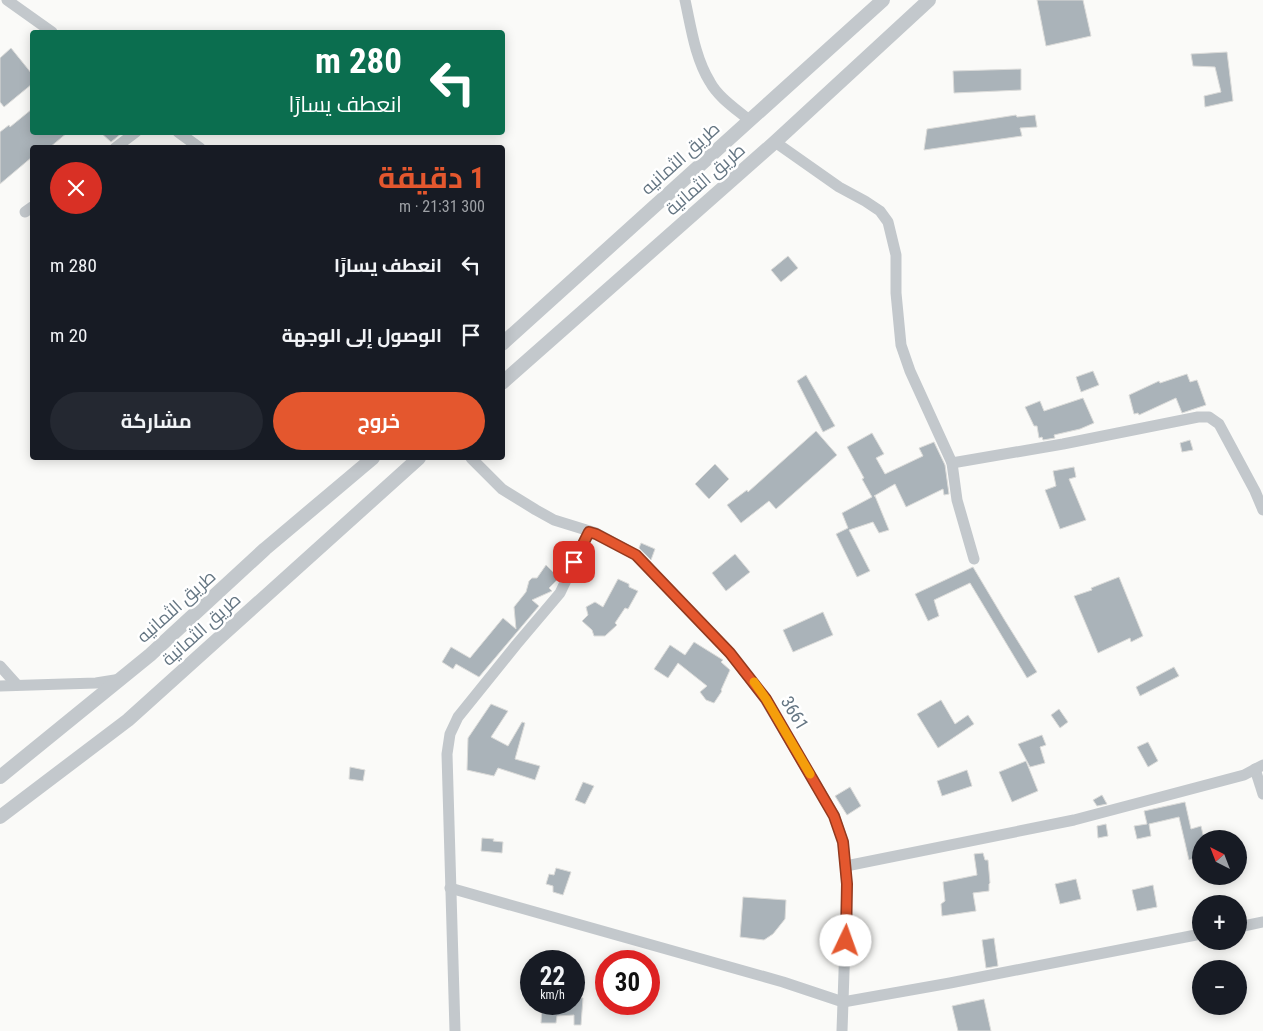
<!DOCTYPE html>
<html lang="ar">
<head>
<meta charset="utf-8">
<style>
	:root { --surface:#171b24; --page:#242831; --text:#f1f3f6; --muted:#9ea1a6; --accent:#e4572e }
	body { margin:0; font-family:"Roboto Condensed",Cairo,sans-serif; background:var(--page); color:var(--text); direction:rtl; height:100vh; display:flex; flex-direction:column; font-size:19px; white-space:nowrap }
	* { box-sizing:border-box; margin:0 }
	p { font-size:16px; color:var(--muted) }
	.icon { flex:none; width:28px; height:28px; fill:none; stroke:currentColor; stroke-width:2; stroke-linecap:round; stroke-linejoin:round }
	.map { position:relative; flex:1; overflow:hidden; direction:ltr }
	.details { position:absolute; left:30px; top:145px; width:475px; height:315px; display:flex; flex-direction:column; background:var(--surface); border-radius:5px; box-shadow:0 2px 12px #0003; direction:rtl }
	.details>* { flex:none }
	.hud { position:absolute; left:30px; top:30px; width:475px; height:105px; border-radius:5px; box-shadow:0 2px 12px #0003; direction:rtl; background:#0b6e4f; color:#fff; overflow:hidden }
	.needle { width:32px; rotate:318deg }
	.buttons { position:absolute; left:1192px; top:830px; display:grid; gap:10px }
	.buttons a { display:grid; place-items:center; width:55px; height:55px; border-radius:50%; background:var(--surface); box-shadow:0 2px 12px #0003; font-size:25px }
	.speed { position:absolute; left:520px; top:950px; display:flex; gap:10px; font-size:25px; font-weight:700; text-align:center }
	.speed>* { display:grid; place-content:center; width:65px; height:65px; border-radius:50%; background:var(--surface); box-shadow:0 2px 12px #0003; line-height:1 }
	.speed small { font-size:12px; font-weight:400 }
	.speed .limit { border:8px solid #d22; background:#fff; color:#111 }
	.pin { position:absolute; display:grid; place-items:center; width:42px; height:42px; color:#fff; margin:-21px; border-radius:10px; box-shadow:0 2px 8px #0006 }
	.me { position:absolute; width:55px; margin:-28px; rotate:3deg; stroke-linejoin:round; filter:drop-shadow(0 0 4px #0008) }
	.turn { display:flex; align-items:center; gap:18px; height:105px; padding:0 20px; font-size:22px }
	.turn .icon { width:65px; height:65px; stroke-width:2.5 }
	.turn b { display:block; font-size:35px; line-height:42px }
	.round { display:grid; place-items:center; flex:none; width:52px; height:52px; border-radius:26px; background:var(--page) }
	.overview { display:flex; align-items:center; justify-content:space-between; height:85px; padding:0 20px }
	h1 { font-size:30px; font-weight:700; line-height:38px; color:var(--accent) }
	.primary-button { display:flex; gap:10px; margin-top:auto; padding:10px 20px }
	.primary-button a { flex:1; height:58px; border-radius:30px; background:var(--accent); color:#fff; font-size:20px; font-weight:700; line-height:58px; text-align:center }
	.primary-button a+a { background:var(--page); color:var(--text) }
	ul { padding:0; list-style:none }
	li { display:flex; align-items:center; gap:15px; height:70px; padding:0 20px }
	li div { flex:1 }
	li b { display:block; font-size:19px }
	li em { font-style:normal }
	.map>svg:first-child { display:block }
	.building { fill:#aab3b9; stroke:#dcdcda }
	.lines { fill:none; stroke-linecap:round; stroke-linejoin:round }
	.minor { stroke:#c3c8cc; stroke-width:11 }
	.tertiary { stroke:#c3c8cc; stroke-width:14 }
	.route-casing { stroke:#94391e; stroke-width:12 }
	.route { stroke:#e4572e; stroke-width:9 }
	.slow { stroke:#f59e0b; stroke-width:9 }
	.labels { text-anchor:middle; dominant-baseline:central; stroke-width:5; stroke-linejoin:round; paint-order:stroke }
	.street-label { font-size:18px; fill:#657683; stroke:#fff }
</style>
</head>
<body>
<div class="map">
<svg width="1263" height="1031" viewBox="0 0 1263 1031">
	<rect width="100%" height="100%" fill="#fafaf8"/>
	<g class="building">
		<polygon points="1037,0 1083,0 1091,36 1046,46"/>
		<polygon points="11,48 32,74 32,84 4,107 0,102 0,58"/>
		<polygon points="1227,52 1233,101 1205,107 1204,96 1221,92 1215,67 1193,66 1191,54"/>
		<polygon points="1021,69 1021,90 954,93 953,71"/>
		<polygon points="32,109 32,132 68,132 49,148 32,148 32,157 0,184 0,132 9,125 10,127"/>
		<polygon points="1016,115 1017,117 1035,115 1037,127 1020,128 1022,136 924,150 927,129"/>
		<polygon points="100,132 123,132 111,142"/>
		<polygon points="788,256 798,268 781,282 771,270"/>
		<polygon points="1093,371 1099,385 1081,392 1076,377"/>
		<polygon points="1187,374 1190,382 1197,380 1206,405 1182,413 1176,398 1139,415 1138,413 1134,414 1129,395 1159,381 1160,383"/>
		<polygon points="806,375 835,426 823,432 797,381"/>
		<polygon points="1083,398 1094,423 1080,429 1054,435 1055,438 1043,440 1042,437 1039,438 1037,426 1034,426 1025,407 1040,401 1044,411"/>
		<polygon points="816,431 837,455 776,509 769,501 741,523 727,505 747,490 748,492"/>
		<polygon points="872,433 884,454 876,458 885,474 923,456 919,448 934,442 945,465 949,494 944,495 943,489 906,507 895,484 874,496 875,496 889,530 879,533 873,522 849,530 870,571 857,577 836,534 848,528 842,513 872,497 862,479 864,478 847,447"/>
		<polygon points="1190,440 1193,450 1182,452 1180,443"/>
		<polygon points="715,464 729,479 709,499 695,484"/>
		<polygon points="1074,467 1076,477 1069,479 1086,520 1060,529 1045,490 1056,486 1053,471"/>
		<polygon points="641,543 655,549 651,560 639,548"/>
		<polygon points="735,554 750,572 726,591 712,573"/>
		<polygon points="546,565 559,578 549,588 552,591 532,600 539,606 479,677 456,664 453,669 442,662 451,647 470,658 503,618 516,629 514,607 526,592 529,581 532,578 537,578"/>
		<polygon points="973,567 1004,619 1037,672 1027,678 970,583 934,600 939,616 928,621 915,594"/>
		<polygon points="1119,577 1143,636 1131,642 1130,638 1098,653 1074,596 1092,590 1091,588"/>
		<polygon points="618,579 629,584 629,587 638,591 628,609 625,608 615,623 617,625 605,636 594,636 592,630 582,621 588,615 586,607 595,602 603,607"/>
		<polygon points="823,612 833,635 793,652 783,630"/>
		<polygon points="694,642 723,660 721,662 730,670 721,690 722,691 714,703 706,700 700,692 707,686 678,663 668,678 654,669 670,645 685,655"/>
		<polygon points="1174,667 1179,676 1140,696 1136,687"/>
		<polygon points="941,700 955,724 968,715 974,724 938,748 917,714"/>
		<polygon points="491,704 508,711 491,737 508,746 522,722 525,723 515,759 540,766 535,780 498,768 494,776 467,770 468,738"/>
		<polygon points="1059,709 1068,722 1060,728 1051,715"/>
		<polygon points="1042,735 1046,745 1040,747 1045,763 1030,767 1018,744"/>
		<polygon points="1148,742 1158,761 1148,767 1137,747"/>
		<polygon points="1026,761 1038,791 1012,802 999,772"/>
		<polygon points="350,767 365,770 363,781 349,779"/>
		<polygon points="967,770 972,786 942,796 937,781"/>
		<polygon points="583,782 594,786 585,804 575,800"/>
		<polygon points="850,787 861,806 847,815 835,796"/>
		<polygon points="1102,795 1107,804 1097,806 1093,800"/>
		<polygon points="1185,802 1191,829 1201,826 1204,839 1201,839 1201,856 1189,860 1179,817 1149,824 1151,836 1137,839 1134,826 1147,824 1144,811"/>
		<polygon points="1106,824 1108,836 1098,838 1097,826"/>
		<polygon points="482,838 494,839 493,841 503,842 502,853 481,851"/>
		<polygon points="983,853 985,860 988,860 990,883 989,884 989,891 973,893 976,911 942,916 941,904 945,901 943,882 977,875 974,854"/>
		<polygon points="556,868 571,872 563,895 553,892 553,886 546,884 549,874 554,875"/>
		<polygon points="1076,879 1081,899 1060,904 1055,884"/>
		<polygon points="1153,885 1157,907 1137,911 1132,890"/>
		<polygon points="743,897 786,900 785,919 773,934 764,940 740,937"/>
		<polygon points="994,938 998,966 986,968 982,940"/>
		<polygon points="574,997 583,998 581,1025 574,1025 574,1015 557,1016 556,1023 541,1023 542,1004 574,1004"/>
		<polygon points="984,999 991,1031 958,1031 952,1006"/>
	</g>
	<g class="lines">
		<g class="minor">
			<polyline points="7,0 52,32"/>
			<path d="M685,0C691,27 695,58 710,82C718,97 736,109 749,120"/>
			<polyline points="178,132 200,148"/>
			<polyline points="775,142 839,187 865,201 880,211 888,222 896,255 896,293 901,345 910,371 952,463 957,500 974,559"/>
			<polyline points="115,148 136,132"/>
			<polyline points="25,212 32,207"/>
			<polyline points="471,458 502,489 536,510 554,520 596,533 636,555 730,653 765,699 834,815 843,842 847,884 842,1031"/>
			<polyline points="952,463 1063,444 1198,417 1209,417 1219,424 1255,491 1263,510"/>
			<polyline points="0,666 17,685"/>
			<polyline points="0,686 96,683 121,679"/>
			<polyline points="1255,769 1263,794"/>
			<polyline points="846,866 1074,820 1244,775 1263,765"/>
			<polyline points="450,888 783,982 843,1002 950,983 1201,934"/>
			<polyline points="1239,927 1263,922"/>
			<polyline points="455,1031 447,754 450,734 458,717 516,645 560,593 589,532"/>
		</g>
		<g class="tertiary">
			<polyline points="502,344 883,0"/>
			<polyline points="502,383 775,142 929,0"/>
			<polyline points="0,777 150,655 265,549 373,458"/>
			<polyline points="0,817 128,720 419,458"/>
		</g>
	</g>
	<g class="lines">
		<defs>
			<polyline id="route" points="574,562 589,532 596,534 636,555 730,653 766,699 834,816 843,842 847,884 846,941"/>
		</defs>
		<use href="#route" class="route-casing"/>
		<use href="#route" class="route"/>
		<polyline class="slow" points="754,682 766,699 810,774"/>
	</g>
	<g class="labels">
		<g class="street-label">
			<text transform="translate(680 158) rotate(-42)">طريق الثمانيه</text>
			<text transform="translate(705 179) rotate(-41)">طريق الثمانية</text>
			<text transform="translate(176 606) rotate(-42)">طريق الثمانيه</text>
			<text transform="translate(201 629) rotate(-42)">طريق الثمانية</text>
			<text transform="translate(795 713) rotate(59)">3661</text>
		</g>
	</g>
</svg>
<div class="buttons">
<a><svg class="needle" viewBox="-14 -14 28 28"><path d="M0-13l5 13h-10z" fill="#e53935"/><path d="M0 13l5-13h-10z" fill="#9ea1a6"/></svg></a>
<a>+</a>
<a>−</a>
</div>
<div class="speed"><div>22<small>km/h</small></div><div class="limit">30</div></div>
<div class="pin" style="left:574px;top:562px;background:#d93025"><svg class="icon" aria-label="arrive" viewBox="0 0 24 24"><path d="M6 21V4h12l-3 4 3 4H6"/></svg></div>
<svg class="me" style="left:846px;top:941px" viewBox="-20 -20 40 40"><circle r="19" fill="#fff"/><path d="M0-13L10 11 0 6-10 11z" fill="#e4572e"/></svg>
<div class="hud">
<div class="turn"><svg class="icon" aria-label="left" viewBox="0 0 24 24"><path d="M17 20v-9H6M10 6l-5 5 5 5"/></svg><div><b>280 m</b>انعطف يسارًا</div></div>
</div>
<section class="details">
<div class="overview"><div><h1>1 دقيقة</h1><p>300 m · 21:31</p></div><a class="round" style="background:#d93025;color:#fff"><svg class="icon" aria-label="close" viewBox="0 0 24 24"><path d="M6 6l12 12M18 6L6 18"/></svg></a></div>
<ul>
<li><svg class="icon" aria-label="left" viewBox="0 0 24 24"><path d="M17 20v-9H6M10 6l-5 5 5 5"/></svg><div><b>انعطف يسارًا</b></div><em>280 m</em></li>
<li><svg class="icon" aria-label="arrive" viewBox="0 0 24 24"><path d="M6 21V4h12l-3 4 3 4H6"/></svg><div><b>الوصول إلى الوجهة</b></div><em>20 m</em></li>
</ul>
<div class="primary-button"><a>خروج</a><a>مشاركة</a></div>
</section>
</div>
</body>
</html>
